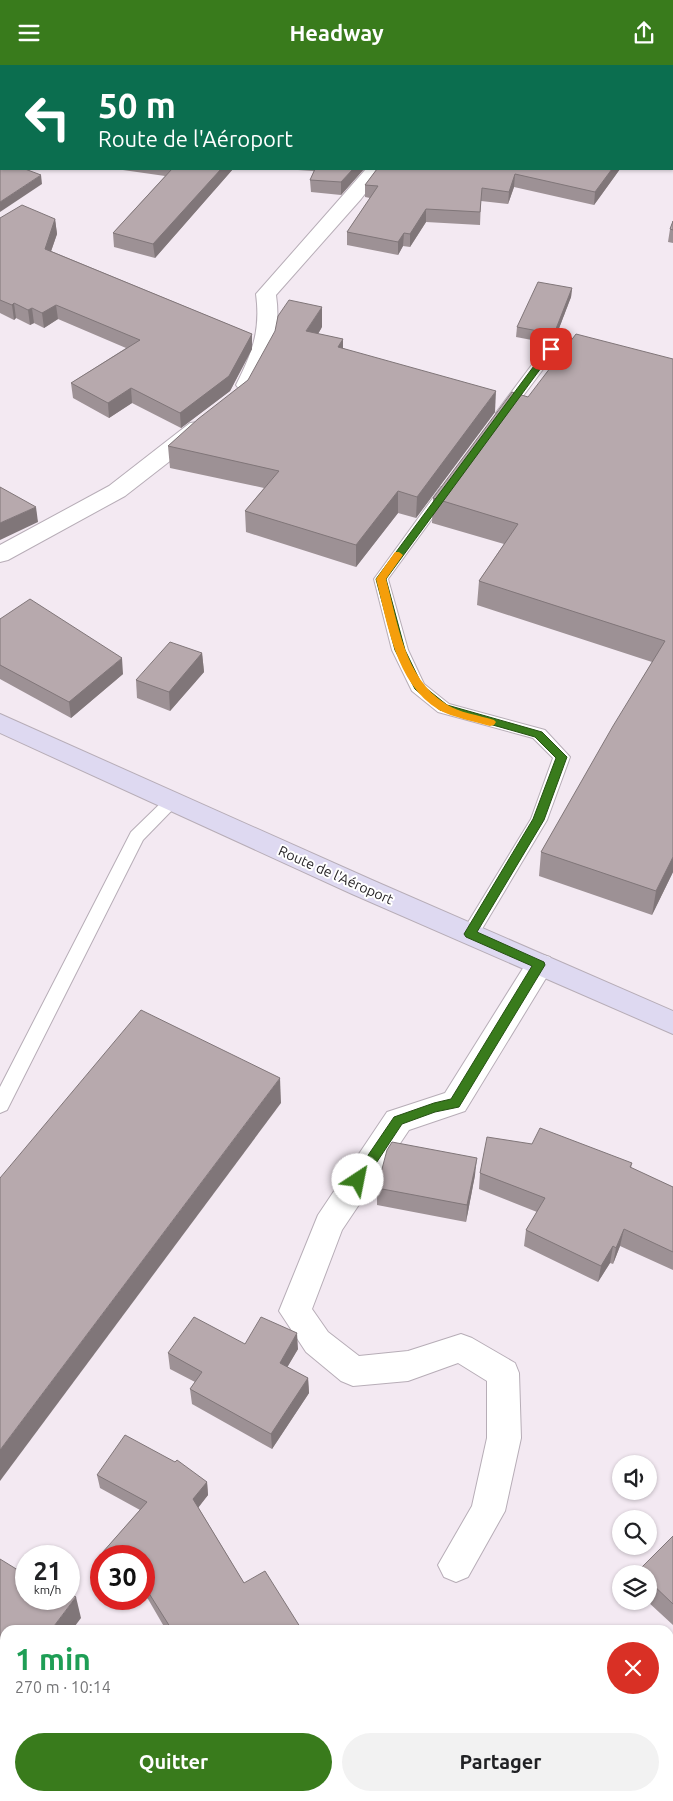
<!DOCTYPE html>
<html lang="fr">
<head>
<meta charset="utf-8">
<style>
	:root { --surface:#fff; --page:#f2f2f2; --text:#202124; --muted:#757577; --accent:#397b1c }
	body { margin:0; font-family:Ubuntu,sans-serif; background:var(--page); color:var(--text); height:100vh; display:flex; flex-direction:column; font-size:19px; white-space:nowrap }
	* { box-sizing:border-box; margin:0 }
	p { font-size:16px; color:var(--muted) }
	.icon { flex:none; width:28px; height:28px; fill:none; stroke:currentColor; stroke-width:2; stroke-linecap:round; stroke-linejoin:round }
	.map { position:relative; flex:1; overflow:hidden }
	.drawer { position:absolute; left:0px; top:1560px; width:674px; height:176px; display:flex; flex-direction:column; background:var(--surface); border-radius:15px 15px 0 0; box-shadow:0 1px 4px #0004 }
	.drawer>* { flex:none }
	.top-card { position:absolute; left:0px; top:0px; width:674px; height:105px; box-shadow:0 1px 4px #0004; background:#0b6e4f; color:#fff; overflow:hidden }
	.buttons { position:absolute; left:612px; top:1390px; display:grid; gap:10px }
	.buttons a { display:grid; place-items:center; width:45px; height:45px; border-radius:50%; background:var(--surface); box-shadow:0 1px 4px #0004; font-size:25px }
	.speed { position:absolute; left:15px; top:1480px; display:flex; gap:10px; font-size:25px; font-weight:700; text-align:center }
	.speed>* { display:grid; place-content:center; width:65px; height:65px; border-radius:50%; background:var(--surface); box-shadow:0 1px 4px #0004; line-height:1 }
	.speed small { font-size:12px; font-weight:400 }
	.speed .limit { border:8px solid #d22; background:#fff; color:#111 }
	.pin { position:absolute; display:grid; place-items:center; width:42px; height:42px; color:#fff; margin:-21px; border-radius:10px; box-shadow:0 2px 8px #0006 }
	.me { position:absolute; width:55px; margin:-28px; rotate:34deg; stroke-linejoin:round; filter:drop-shadow(0 0 4px #0008) }
	.turn { display:flex; align-items:center; gap:18px; height:105px; padding:0 15px; font-size:22px }
	.turn .icon { width:65px; height:65px; stroke-width:2.5 }
	.turn b { display:block; font-size:35px; line-height:42px }
	.round { display:grid; place-items:center; flex:none; width:52px; height:52px; border-radius:26px; background:var(--page) }
	.overview { display:flex; align-items:center; justify-content:space-between; height:85px; padding:0 15px }
	h1 { font-size:30px; font-weight:600; line-height:38px; color:#1e9e55 }
	.button { display:flex; gap:10px; margin-top:auto; padding:10px 15px }
	.button a { flex:1; height:58px; border-radius:30px; background:var(--accent); color:#fff; font-size:20px; font-weight:600; line-height:58px; text-align:center }
	.button a+a { background:var(--page); color:var(--text) }
	header { display:flex; justify-content:space-between; align-items:center; height:65px; padding:0 15px; background:var(--accent); color:#fff; font-size:22px; font-weight:600 }
	.map>svg:first-child { display:block }
	.lines { fill:none; stroke-linecap:round; stroke-linejoin:round }
	.lane-casing { stroke:#b7adb7; stroke-width:2 }
	.street-casing { stroke:#b7adb7; stroke-width:2 }
	.secondary-casing { stroke:#b7adb7; stroke-width:2 }
	.lane { fill:#fff; fill-rule:evenodd }
	.street { fill:#fff; fill-rule:evenodd }
	.secondary { fill:#ded9f1; fill-rule:evenodd }
	.wall { fill:#9d9195 }
	.shaded-wall { fill:#807679 }
	.building { fill:#b7a9ad; stroke:#807679 }
	.route { fill:#397b1c; stroke:#255012 }
	.slow { fill:#f59e0b }
	.labels { text-anchor:middle; dominant-baseline:central; stroke-width:4; stroke-linejoin:round; paint-order:stroke }
	.street-label { font-size:14px; fill:#211e21; stroke:#fff }
</style>
</head>
<body>
<header><svg class="icon" aria-label="menu" viewBox="0 0 24 24"><path d="M4 6h16M4 12h16M4 18h16"/></svg>Headway<svg class="icon" aria-label="share" viewBox="0 0 24 24"><path d="M12 15V3M7 8l5-5 5 5M5 13v7h14v-7"/></svg></header>
<div class="map">
<svg width="673" height="1736" viewBox="0 0 673 1736">
	<rect width="100%" height="100%" fill="#f3e9f2"/>
	<g class="lines">
		<defs>
			<g id="lane">
				<polygon points="551,280 556,281 558,284 556,287 508,351 498,351 496,348 498,345 546,281"/>
				<polygon points="446,421 451,422 453,425 388,514 408,585 424,619 449,639 545,665 570,692 547,755 476,874 470,876 464,874 461,869 531,754 553,693 533,673 438,647 412,626 392,585 374,514 441,422"/>
				<polygon points="173,730 179,732 181,736 143,775 7,1045 0,1048 0,1022 131,767 167,732"/>
			</g>
			<g id="street">
				<polygon points="47,0 85,0 47,1"/>
				<polygon points="673,79 673,90 672,90 672,79"/>
				<path d="M366,104H384L361,134L276,230C281,264 273,296 253,324L246,326L239,324L236,320C252,288 261,266 256,229Z"/>
				<polygon points="198,357 206,358 209,363 206,368 125,431 8,495 0,497 0,480 109,421 190,358"/>
				<polygon points="540,889 550,892 554,900 465,1046 409,1065 342,1165 312,1244 328,1267 359,1291 408,1286 461,1269 472,1273 515,1298 519,1308 521,1373 505,1446 468,1512 456,1517 444,1512 438,1500 472,1441 487,1373 487,1316 458,1298 408,1316 353,1321 341,1316 306,1287 279,1246 318,1150 387,1047 445,1028 530,892"/>
			</g>
			<polygon id="secondary" points="0,649 372,815 673,946 673,969 352,829 0,668"/>
		</defs>
		<use href="#lane" class="lane-casing"/>
		<use href="#street" class="street-casing"/>
		<use href="#secondary" class="secondary-casing"/>
		<use href="#lane" class="lane"/>
		<use href="#street" class="street"/>
		<use href="#secondary" class="secondary"/>
	</g>
	<g class="wall">
		<polygon points="632,0 673,0 673,78 672,1 633,1"/>
		<polygon points="116,104 233,104 155,193 114,182 113,168 165,111"/>
		<polygon points="298,104 364,104 341,130 311,127 310,115 314,106 298,105"/>
		<polygon points="377,104 620,104 594,140 514,122 508,139 481,136 480,160 426,157 410,182 403,181 398,190 347,180 347,167 370,133 365,132 365,120"/>
		<polygon points="0,153 55,154 57,169 51,186 252,269 252,284 230,326 181,363 132,338 109,353 73,333 71,318 126,283 58,254 44,263 34,258 30,260 16,253 14,255 0,248"/>
		<polygon points="673,156 673,178 668,177 670,164"/>
		<polygon points="572,223 571,232 553,279 516,272 517,262"/>
		<polygon points="322,262 318,269 343,274 343,283 495,347 416,453 398,448 356,502 246,467 245,446 264,423 170,403 168,381 248,315"/>
		<polygon points="673,294 673,807 652,850 539,811 541,787 652,597 477,540 479,516 504,479 432,458 433,433 528,332"/>
		<polygon points="0,554 123,609 71,653 0,614"/>
		<polygon points="202,588 204,607 170,646 137,633 136,615"/>
		<polygon points="632,1098 631,1103 673,1122 673,1205 620,1181 613,1199 610,1198 598,1217 524,1181 526,1165 537,1147 479,1124 480,1108"/>
		<polygon points="475,1110 466,1157 377,1140 377,1123"/>
		<polygon points="245,1279 298,1284 287,1302 308,1313 309,1328 272,1384 192,1339 190,1324 195,1317 170,1304 168,1288"/>
		<polygon points="97,1410 207,1417 208,1430 198,1442 244,1518 302,1565 166,1565 148,1534 144,1531 144,1491 102,1491 102,1488 140,1445 100,1423"/>
		<polygon points="673,1471 673,1560 647,1536 649,1536 649,1509 638,1509 638,1506"/>
		<polygon points="421,1731 531,1731 525,1736 424,1736"/>
	</g>
	<g class="shaded-wall">
		<polygon points="1,55 1,65 0,66 0,56"/>
		<polygon points="221,104 233,104 155,193 153,179"/>
		<polygon points="353,104 364,104 341,130 341,117"/>
		<polygon points="612,104 620,104 594,140 595,127"/>
		<polygon points="515,109 514,122 508,139 509,127"/>
		<polygon points="41,110 42,119 0,147 0,137"/>
		<polygon points="426,144 426,157 410,182 410,169"/>
		<polygon points="55,154 57,169 47,198 45,184"/>
		<polygon points="404,168 403,181 398,190 398,177"/>
		<polygon points="572,223 571,232 553,279 554,269"/>
		<polygon points="14,238 16,253 14,255 12,240"/>
		<polygon points="56,240 58,254 44,263 42,248"/>
		<polygon points="322,242 322,262 307,287 306,266"/>
		<polygon points="32,243 34,258 30,260 28,245"/>
		<polygon points="252,269 252,284 230,326 181,363 180,348"/>
		<polygon points="343,274 343,295 338,282"/>
		<polygon points="131,323 132,338 109,353 108,338"/>
		<polygon points="496,326 495,347 416,453 417,432"/>
		<polygon points="398,426 398,448 356,502 356,480"/>
		<polygon points="36,442 38,457 0,475 0,458"/>
		<polygon points="202,588 204,607 170,646 169,627"/>
		<polygon points="122,593 123,609 71,653 69,637"/>
		<polygon points="673,792 673,807 652,850 656,826"/>
		<polygon points="280,1013 281,1038 0,1416 0,1385"/>
		<polygon points="477,1093 475,1110 466,1157 467,1140"/>
		<polygon points="624,1164 620,1181 613,1199 616,1183"/>
		<polygon points="613,1181 610,1198 598,1217 601,1201"/>
		<polygon points="297,1268 298,1284 281,1313 280,1298"/>
		<polygon points="308,1313 309,1328 272,1384 271,1369"/>
		<polygon points="207,1417 208,1430 195,1447 193,1434"/>
		<polygon points="76,1532 81,1553 72,1565 51,1565"/>
		<polygon points="673,1614 673,1626 669,1629 669,1617"/>
		<polygon points="5,1625 5,1653 0,1660 0,1631"/>
		<polygon points="154,1731 163,1731 160,1736 151,1736"/>
		<polygon points="512,1731 531,1731 525,1736 505,1736"/>
	</g>
	<g class="building">
		<rect x="171" y="0" width="76" height="1"/>
		<polygon points="314,0 596,0 602,1 313,1"/>
		<polygon points="638,0 673,0 673,65 672,1 638,1"/>
		<polygon points="0,16 1,16 1,55 0,56"/>
		<polygon points="0,94 1,95 1,104 25,104 41,110 0,137"/>
		<polygon points="172,104 221,104 153,179 113,168"/>
		<polygon points="315,104 353,104 341,117 310,115"/>
		<polygon points="377,104 612,104 595,127 515,109 509,127 482,123 480,147 426,144 410,169 404,168 398,177 347,167 378,121 365,120"/>
		<polygon points="22,140 55,154 45,184 252,269 229,311 180,348 131,323 108,338 71,318 140,275 56,240 42,248 32,243 28,245 14,238 12,240 0,235 0,153"/>
		<polygon points="673,156 673,165 670,164"/>
		<polygon points="538,217 572,223 554,269 517,262"/>
		<polygon points="289,235 322,242 306,266 343,274 338,282 496,326 417,432 398,426 356,480 245,446 279,406 168,381 198,354 248,315 275,266 278,251"/>
		<polygon points="576,269 673,294 673,792 656,826 541,787 613,661 665,576 479,516 518,459 433,433 512,327 528,332"/>
		<polygon points="0,422 36,442 0,458"/>
		<polygon points="30,534 122,593 69,637 0,600 0,554"/>
		<polygon points="170,577 202,588 169,627 136,615"/>
		<polygon points="141,945 280,1013 0,1385 0,1113"/>
		<polygon points="540,1063 632,1098 630,1102 673,1122 673,1187 624,1164 616,1183 613,1181 601,1201 526,1165 545,1133 480,1108 487,1072 532,1079"/>
		<polygon points="392,1077 477,1093 467,1140 377,1123 387,1085"/>
		<polygon points="194,1252 245,1279 261,1252 297,1268 280,1298 308,1313 271,1369 190,1324 202,1307 168,1288"/>
		<polygon points="125,1370 175,1397 177,1395 207,1417 193,1434 244,1518 265,1506 302,1565 172,1565 145,1522 144,1521 144,1491 106,1491 102,1488 147,1437 97,1410"/>
		<polygon points="673,1471 673,1539 649,1516 649,1509 641,1509 638,1506"/>
		<polygon points="0,1494 26,1510 26,1534 69,1534 69,1528 76,1532 51,1565 5,1565 5,1625 0,1631"/>
		<polygon points="673,1574 673,1614 669,1617 669,1579"/>
		<polygon points="673,1624 673,1736 594,1736 598,1731 669,1731 669,1630"/>
		<polygon points="80,1731 154,1731 151,1736 83,1736 79,1734"/>
		<polygon points="295,1731 306,1731 311,1736 291,1736"/>
		<polygon points="434,1731 512,1731 505,1736 437,1736"/>
	</g>
	<polygon class="route" points="548,282 555,284 386,514 405,585 422,620 447,640 542,667 567,692 544,755 477,867 544,897 545,900 459,1042 435,1047 402,1059 363,1118 358,1120 354,1118 352,1115 354,1111 394,1052 434,1038 451,1034 532,901 466,872 464,869 533,754 556,693 535,672 440,645 415,624 395,585 376,514"/>
	<path class="slow" d="M395,487H399L403,490L386,514C398,558 404,613 446,639C459,648 479,650 494,655L496,657L494,660L490,661C476,657 452,652 439,645C395,618 388,559 376,514Z"/>
	<g class="labels">
		<g class="street-label">
			<text transform="translate(336 810) rotate(24)">Route de l'Aéroport</text>
		</g>
	</g>
</svg>
<div class="buttons">
<a><svg class="icon" aria-label="sound" viewBox="0 0 24 24"><path d="M4 9h4l5-4v14l-5-4H4zM17 9q2 3 0 6"/></svg></a>
<a><svg class="icon" aria-label="search" viewBox="0 0 24 24"><circle cx="10" cy="10" r="6"/><path d="M15 15l6 6"/></svg></a>
<a><svg class="icon" aria-label="layers" viewBox="0 0 24 24"><path d="M12 4l9 5-9 5-9-5zM3 14l9 5 9-5"/></svg></a>
</div>
<div class="speed"><div>21<small>km/h</small></div><div class="limit">30</div></div>
<div class="pin" style="left:551px;top:284px;background:#d93025"><svg class="icon" aria-label="arrive" viewBox="0 0 24 24"><path d="M6 21V4h12l-3 4 3 4H6"/></svg></div>
<svg class="me" style="left:358px;top:1115px" viewBox="-20 -20 40 40"><circle r="19" fill="#fff"/><path d="M0-13L10 11 0 6-10 11z" fill="#397b1c"/></svg>
<div class="top-card">
<div class="turn"><svg class="icon" aria-label="left" viewBox="0 0 24 24"><path d="M17 20v-9H6M10 6l-5 5 5 5"/></svg><div><b>50 m</b>Route de l'Aéroport</div></div>
</div>
<section class="drawer">
<div class="overview"><div><h1>1 min</h1><p>270 m · 10:14</p></div><a class="round" style="background:#d93025;color:#fff"><svg class="icon" aria-label="close" viewBox="0 0 24 24"><path d="M6 6l12 12M18 6L6 18"/></svg></a></div>
<div class="button"><a>Quitter</a><a>Partager</a></div>
</section>
</div>
</body>
</html>
